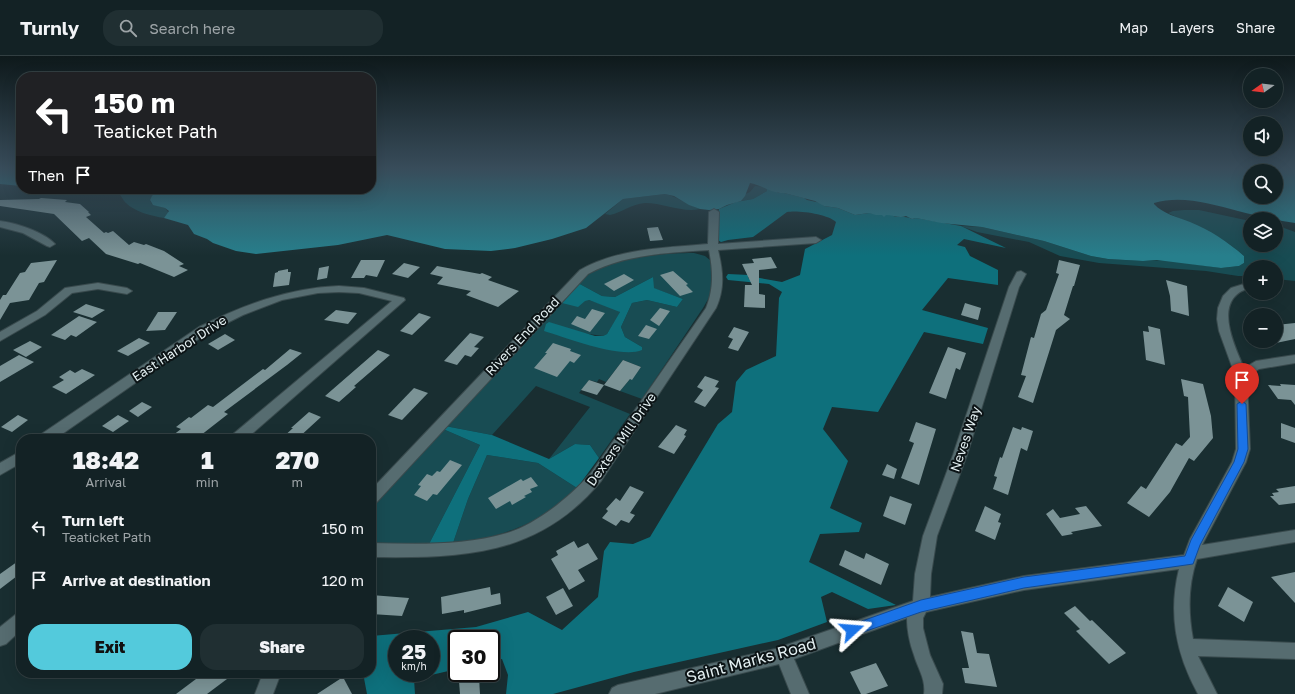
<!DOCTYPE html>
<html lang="en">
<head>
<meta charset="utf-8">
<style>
	:root { --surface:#132225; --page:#202f32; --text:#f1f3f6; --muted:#9da4a7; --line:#323f42; --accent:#53cadc }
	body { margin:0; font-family:"Golos Text",sans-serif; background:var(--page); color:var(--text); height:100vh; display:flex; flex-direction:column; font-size:15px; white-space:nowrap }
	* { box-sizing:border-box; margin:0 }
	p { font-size:13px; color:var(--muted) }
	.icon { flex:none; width:22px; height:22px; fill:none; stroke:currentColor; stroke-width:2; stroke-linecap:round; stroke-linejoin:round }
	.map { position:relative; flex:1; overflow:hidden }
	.details { position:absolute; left:16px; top:378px; width:360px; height:244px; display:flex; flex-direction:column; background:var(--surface); border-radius:16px; box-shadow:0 4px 16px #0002,0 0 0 1px var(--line) }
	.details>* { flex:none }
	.top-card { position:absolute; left:16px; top:16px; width:360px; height:122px; border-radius:16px; box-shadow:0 4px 16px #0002,0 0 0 1px var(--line); background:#202124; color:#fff; overflow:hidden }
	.needle { width:26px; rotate:256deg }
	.tools { position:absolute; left:1243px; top:12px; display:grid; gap:8px }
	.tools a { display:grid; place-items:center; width:40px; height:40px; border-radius:50%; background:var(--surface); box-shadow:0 4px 16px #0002,0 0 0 1px var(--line); font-size:20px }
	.speed { position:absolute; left:388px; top:574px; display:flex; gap:8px; font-size:20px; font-weight:700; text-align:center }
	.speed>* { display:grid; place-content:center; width:52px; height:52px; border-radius:50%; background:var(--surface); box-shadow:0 4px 16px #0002,0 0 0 1px var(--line); line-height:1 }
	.speed small { font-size:10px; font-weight:400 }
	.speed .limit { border:2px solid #111; border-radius:6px; background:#fff; color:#111 }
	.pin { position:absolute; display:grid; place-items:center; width:34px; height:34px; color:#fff; margin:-41px -17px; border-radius:50% 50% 50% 0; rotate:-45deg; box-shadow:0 0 4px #0007 }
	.pin .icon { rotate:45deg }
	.me { position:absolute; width:44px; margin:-22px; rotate:71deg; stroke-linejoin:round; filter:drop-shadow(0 0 3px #0008) }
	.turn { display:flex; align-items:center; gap:14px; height:84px; padding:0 12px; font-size:18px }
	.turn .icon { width:52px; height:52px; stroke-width:2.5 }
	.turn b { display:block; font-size:28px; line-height:34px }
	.then { display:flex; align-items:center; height:38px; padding:0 12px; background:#0003; gap:8px; font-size:15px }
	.eta { display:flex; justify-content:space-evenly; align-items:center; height:68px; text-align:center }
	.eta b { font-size:24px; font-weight:800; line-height:28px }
	.cta { display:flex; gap:8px; margin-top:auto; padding:8px 12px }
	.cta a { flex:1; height:46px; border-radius:16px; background:var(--accent); color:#111; font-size:16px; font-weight:800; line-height:46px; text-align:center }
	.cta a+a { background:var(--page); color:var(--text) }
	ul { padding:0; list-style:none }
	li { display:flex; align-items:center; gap:12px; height:52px; padding:0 12px }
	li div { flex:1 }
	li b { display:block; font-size:15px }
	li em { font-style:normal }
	header { display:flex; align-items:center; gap:24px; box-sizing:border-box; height:56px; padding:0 20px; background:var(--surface); border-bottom:1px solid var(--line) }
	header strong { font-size:19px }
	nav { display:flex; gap:22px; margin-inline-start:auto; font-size:14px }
	.search { width:280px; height:36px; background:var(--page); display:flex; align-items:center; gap:10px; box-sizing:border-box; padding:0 14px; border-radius:16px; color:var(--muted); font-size:15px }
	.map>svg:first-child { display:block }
	.green { fill:#184c53 }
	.forest { fill:#0e707c; fill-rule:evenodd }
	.water { fill:#277f8c; fill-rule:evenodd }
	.building { fill:#7b9396 }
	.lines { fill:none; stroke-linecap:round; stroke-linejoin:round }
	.minor-casing { stroke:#394a4d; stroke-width:2 }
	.minor { fill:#566c70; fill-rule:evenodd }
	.route { fill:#1a73e8; stroke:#114b97 }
	.labels { text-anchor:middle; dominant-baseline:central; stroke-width:4; stroke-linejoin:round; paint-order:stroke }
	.street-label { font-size:13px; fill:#e4f0f2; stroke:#0c1416 }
	.near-street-label { font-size:16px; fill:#e4f0f2; stroke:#0c1416 }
</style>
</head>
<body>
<header>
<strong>Turnly</strong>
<div class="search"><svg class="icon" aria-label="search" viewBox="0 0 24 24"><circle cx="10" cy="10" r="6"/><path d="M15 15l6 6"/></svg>Search here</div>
<nav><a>Map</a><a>Layers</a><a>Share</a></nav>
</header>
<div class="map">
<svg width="1295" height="638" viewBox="0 0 1295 638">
	<rect width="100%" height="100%" fill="#192e31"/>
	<g class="green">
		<polygon points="755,130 766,131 767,135 753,143 741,145 745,138 750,136"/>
		<path d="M115,133H158L150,144L152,148L165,152L169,157L164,162C152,160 135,156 126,147C122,144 121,137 115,133Z"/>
		<path d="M665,138C678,141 688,149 700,153C682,157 664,147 645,147C631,148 623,156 610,159L605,158L623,143Z"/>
		<path d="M1184,154H1199L1250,165V189H1276V169L1295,176V225L1276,223V211H1250V220H1238L1206,215L1099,207L1060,200L1029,186L977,176L961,170L982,171L1044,185L1091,200L1108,203L1143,205L1166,204L1221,212L1239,210L1244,207V200C1220,178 1197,171 1168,157L1173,155Z"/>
		<path d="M694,197L705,200L711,205L713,210L711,238L703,252L642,343L620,335L630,323H632L641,311L623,304L606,326L599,323L597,326L589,324L579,337L630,358L599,402L590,389L575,388L549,403L590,351L536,330L492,379L445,370L561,245L589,244L619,254L620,257L607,278L603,280L545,272L642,291L625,281L621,271L632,247L647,244L677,251L683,243L653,232V221L615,241L602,240L578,227C602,202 660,197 694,197Z"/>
		<polygon points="443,373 480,389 429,488 371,488 371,451"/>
		<path d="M487,399L538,407L577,432C544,467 500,482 453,487L468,443Z"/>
	</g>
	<g class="forest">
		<path d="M766,131L779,137H784L804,142L807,144L821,147L824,150L838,152L855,159L869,157L892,159C897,163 905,159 912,163L916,162L961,170L1006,192L964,183L957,189L965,191L970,200L998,214V229L948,222L922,254L988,272L983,288L924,276L878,356L832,351L823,373L848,405L830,452L862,467L859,476L820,478L809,506L896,549L868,553L832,536L821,541L827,566L778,584L634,616L553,638H506L508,619L502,603L491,605V583H457V613L414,623L415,638H367L363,617H371V580L476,571L528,556L562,574L598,541L604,495L610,486L633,488L650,481L718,368L732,356L736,326L746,314L776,300L779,242L782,236L769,228L728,224L726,221L728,218L749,219L748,222L751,223L754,221L782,226L800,219L805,193L832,179L836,166C828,158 798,154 787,156L753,181L728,184L721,186L716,183L719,153L736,146L753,143L767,135ZM397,583H431V617H397Z"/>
		<path d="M653,221L654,232L683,243L677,251L647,244L632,247L621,271L625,281L642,291V294C621,303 567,282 544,275L546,268L549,266L595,280H603L607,278L620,256L589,244L585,245L578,251L562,247V246L578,227L602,240L615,241Z"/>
		<polygon points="445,370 492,379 549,403 575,388 590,389 599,402 577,432 538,407 487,399 468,443 453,487 429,488 480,389 443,373"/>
	</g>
	<g class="water">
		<polygon points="0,111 21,111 21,130 0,128"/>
		<path d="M371,111H1295V167C1276,164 1258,160 1238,155C1211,148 1182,139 1154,147V148C1163,158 1178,161 1190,166C1210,174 1228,186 1244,200V207L1239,210L1221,212L1157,204L1143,205L1108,203L1091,200L1044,185L982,171L941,167L916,162L912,163L906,160C900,163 893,159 886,159L884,161L882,159H876L869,157L855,159L838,152L824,150L815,145L784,137C774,138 761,129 750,127L745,140L741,145L727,149L719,153L709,154L700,153L689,149L674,140L665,138L623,143L586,172L552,183L515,192L491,195L445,193L387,179L338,189L256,198L236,195L213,187L207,183L194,178L188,169L164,162L169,155L165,152L153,149L150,144L152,140L158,133H371ZM1250,115H1276V141H1250Z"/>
	</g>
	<g class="building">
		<polygon points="41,142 67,144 65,146 80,148 89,156 88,156 91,159 86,161 104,177 106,176 108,177 113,175 129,189 134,186 144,189 146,188 164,195 184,208 179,210 188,214 174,221 140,207 138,208 106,198 89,182 82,185 54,158 0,150 0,144 39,143"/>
		<polygon points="658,171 663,184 650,185 647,172"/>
		<polygon points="771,201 777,212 759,214 759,238 765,239 765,252 744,251 745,229 752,229 742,208 754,207 752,203"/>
		<polygon points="57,204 44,226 39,227 29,244 10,247 0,264 0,244 3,239 6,239 20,217 25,216 31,207"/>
		<polygon points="361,204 385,204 377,221 366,219 364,222 351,222"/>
		<polygon points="1059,204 1080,209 1074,230 1073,230 1064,259 1070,263 1056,274 1033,347 1018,341 1026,320 1021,319 1031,281 1034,282 1041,258 1046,254 1059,218 1056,217"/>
		<polygon points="404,207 420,211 408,222 392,218"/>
		<polygon points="329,210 327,222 317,224 319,212"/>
		<polygon points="437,210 480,218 482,217 492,221 488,224 519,235 498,251 466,239 471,235 437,228 443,221 430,218"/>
		<polygon points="288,213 288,216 291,216 289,229 273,231 275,217 278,216 278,215"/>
		<polygon points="673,215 688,228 686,229 693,236 680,240 660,219"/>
		<polygon points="624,218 634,224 614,235 604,228"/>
		<polygon points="1166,224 1187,230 1189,260 1171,255 1170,240"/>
		<polygon points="965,247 981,252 978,264 961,259"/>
		<polygon points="86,248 105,254 92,262 73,256"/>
		<polygon points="660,252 670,255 659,270 650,264"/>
		<polygon points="592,253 605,257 590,276 571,268 577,260 585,263"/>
		<polygon points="336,254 357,257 348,268 324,264"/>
		<polygon points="158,256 177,256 165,274 146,275"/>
		<polygon points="419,257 431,261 412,279 400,275"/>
		<polygon points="79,260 97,266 76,281 71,279 65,284 51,279"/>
		<polygon points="1295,267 1295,283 1276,287 1276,269"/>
		<polygon points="646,269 657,273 649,283 638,280"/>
		<polygon points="1148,270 1160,273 1165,309 1146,304 1143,275 1149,276"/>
		<polygon points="734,271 749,276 738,295 728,292 733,283 728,281"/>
		<polygon points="470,277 484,281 474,291 479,292 471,301 465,299 457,309 444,305"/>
		<polygon points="225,278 235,284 218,294 208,288"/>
		<polygon points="139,282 150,287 128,300 117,295"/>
		<polygon points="30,285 42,291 26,301 13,294"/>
		<polygon points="553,287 571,293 570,295 581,299 574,307 570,305 557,321 534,312 547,297 545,297"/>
		<polygon points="948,291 966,297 960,314 956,312 946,343 929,337"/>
		<polygon points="290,293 302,297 287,309 224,356 228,358 196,383 168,383 181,373 176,371 189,361 191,362 208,349 213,351 263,313 265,314"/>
		<polygon points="378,294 390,299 354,330 356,331 339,346 325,340"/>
		<polygon points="19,299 34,306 0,326 0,310"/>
		<polygon points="623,304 641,311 632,324 630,323 620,335 604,329"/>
		<polygon points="82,313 95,319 66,338 52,331 64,324 59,321 70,314 75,317"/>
		<polygon points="705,320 719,325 715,331 719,332 705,351 694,346 703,334 697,331"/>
		<polygon points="1181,323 1203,328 1211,360 1213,382 1194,405 1189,402 1170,436 1149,461 1127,447 1141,430 1146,433 1176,387 1182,390 1190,381 1188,341 1184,340"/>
		<polygon points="589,324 604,329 597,339 581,334"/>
		<polygon points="1280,328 1295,329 1295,349 1291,344 1278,343 1268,329 1281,330"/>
		<polygon points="414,332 428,337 402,364 388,359"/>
		<polygon points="142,346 152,351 138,361 129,355"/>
		<polygon points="309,356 321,361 297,383 281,383 293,372 291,372"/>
		<polygon points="18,359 28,364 12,376 1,371"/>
		<polygon points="118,359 129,365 113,376 102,370"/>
		<polygon points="916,366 936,373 919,429 901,422 914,387 909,385"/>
		<polygon points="1281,367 1295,372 1295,387 1281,382"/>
		<polygon points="676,369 687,374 684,379 686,380 674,398 658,391"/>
		<polygon points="1013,371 1021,374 1022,371 1033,375 1027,395 1021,392 1008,439 993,433 997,421 994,420 1000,401 1002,402"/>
		<polygon points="450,404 462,409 437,439 433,438 427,445 414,439 421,430 418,429 427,418 432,420 437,415 440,416"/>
		<polygon points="887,408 897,413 894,423 882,419"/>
		<polygon points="531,421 538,430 530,433 532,436 524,440 526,441 512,449 510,445 496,453 488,442 521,423 523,425"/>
		<polygon points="630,430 644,436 630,457 635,459 629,467 621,464 616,470 602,462 608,455 606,453 616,442 620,445"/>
		<polygon points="1295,430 1295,447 1279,449 1270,440 1274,440 1272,437 1279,436 1276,433"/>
		<polygon points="890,440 912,448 905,469 883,460"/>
		<polygon points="985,450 1001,458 998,466 1001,467 995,484 975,475"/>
		<polygon points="1086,450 1102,470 1071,476 1073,478 1062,480 1046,458 1053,453 1060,462 1080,458 1075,452"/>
		<polygon points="574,485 578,492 588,487 598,503 578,514 585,525 569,534 551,503 558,499 556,495"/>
		<polygon points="845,494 864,503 866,497 889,508 881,529 839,509"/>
		<polygon points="21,503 21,517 0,533 0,518"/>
		<polygon points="1295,516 1295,547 1271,521"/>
		<polygon points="490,531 491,539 500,537 501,548 464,557 464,554 442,558 441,541"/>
		<polygon points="1228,531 1253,546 1244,566 1218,550"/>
		<polygon points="563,532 573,550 556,559 546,541"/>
		<polygon points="371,539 409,542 402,560 371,558"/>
		<polygon points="1075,550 1090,565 1092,564 1126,597 1109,608 1076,575 1080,573 1064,557"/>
		<polygon points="961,575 973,577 977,597 989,598 997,631 965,627 962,612 969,612"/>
		<polygon points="876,607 888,630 866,638 861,638 850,616"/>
		<polygon points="204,617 235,617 207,638 176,638"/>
		<polygon points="343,621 352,638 317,638"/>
		<polygon points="479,621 480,638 460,638 459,625"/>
	</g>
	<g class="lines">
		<defs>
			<g id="minor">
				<path d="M714,153L719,156L718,188L816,181L821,184L816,187L718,194C723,215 725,232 716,252L601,425C538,501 462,502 371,501V487C416,488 463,490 507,477C537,468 571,440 591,417L706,252C714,232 713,215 709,194C668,197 624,198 588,218L376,447L371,449V434L580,214C619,192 665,192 708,188L709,156Z"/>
				<path d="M0,165C16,167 44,176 55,188L50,191L47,190L23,177L0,171Z"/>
				<path d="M1021,215L1026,218L1019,231L967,399L937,480L931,518L930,541L1024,520L1184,499L1190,483L1232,406L1236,393L1235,319L1219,275L1217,263L1218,252L1223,240L1231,232L1250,226V232C1212,242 1233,287 1244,312L1256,305L1295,299V307L1259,313L1247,321L1250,393L1246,406L1202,489L1295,474V486L1197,503C1188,529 1188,556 1193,583L1295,587V603L1198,600L1217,638H1198C1176,598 1168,558 1179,513L1024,534L926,556L923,562V572L930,599L943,628L942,638H924C926,623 918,613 914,599C910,588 907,575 907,562L794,603L809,638H791L779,608L655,638H609L612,632L618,629L775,593L913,545L915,518L923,480L953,399L1009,231L1017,216Z"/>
				<polygon points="98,227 127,232 132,235 127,238 98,233 72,237 45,259 0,285 0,276 37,255 65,232"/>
				<path d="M339,230L364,232L404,242L405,244L246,383H230L232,379L392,245L359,237L339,236L318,237L282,244L243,259L207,277L55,383H38L40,379L199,271C244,249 288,232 339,230Z"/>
				<polygon points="21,395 21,407 0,419 0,407"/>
				<polygon points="21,556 21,574 6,588 0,590 0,571 15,559"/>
				<polygon points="263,617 281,617 273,638 255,638"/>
			</g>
		</defs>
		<use href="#minor" class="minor-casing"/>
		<use href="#minor" class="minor"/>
	</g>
	<linearGradient id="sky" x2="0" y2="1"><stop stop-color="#0e191b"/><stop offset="0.56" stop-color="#384c5a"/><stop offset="1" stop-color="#384c5a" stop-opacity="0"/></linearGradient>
	<rect width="1295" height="200" fill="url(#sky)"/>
	<polygon class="route" points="1242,345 1246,348 1248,393 1244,406 1200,489 1193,508 1024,532 921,556 852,580 848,578 846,574 848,570 921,544 1024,521 1185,500 1191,484 1234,406 1238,393 1237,348"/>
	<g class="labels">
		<g class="street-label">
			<text transform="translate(522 280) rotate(-47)">Rivers End Road</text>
			<text transform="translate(179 292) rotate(-33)">East Harbor Drive</text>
			<text transform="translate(621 383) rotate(-55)">Dexters Mill Drive</text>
			<text transform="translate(965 383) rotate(-71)">Neves Way</text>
		</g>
		<g class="near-street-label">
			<text transform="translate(751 604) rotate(-15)">Saint Marks Road</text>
		</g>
	</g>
</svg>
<div class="tools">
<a><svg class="needle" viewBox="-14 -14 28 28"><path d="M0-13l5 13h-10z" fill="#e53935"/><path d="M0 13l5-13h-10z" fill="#9da4a7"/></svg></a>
<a><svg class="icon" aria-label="sound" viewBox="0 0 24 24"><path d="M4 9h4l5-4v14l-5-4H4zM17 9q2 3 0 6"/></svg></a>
<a><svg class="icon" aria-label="search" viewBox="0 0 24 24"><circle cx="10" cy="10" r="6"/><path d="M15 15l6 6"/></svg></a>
<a><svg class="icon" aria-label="layers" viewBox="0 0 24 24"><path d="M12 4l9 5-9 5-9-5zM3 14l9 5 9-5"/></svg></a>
<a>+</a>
<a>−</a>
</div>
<div class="speed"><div>25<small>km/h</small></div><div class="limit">30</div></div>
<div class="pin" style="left:1242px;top:348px;background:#d93025"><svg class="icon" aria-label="arrive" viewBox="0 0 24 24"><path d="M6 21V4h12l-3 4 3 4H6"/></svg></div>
<svg class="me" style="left:852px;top:574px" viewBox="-20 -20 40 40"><path d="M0-17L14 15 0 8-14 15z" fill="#1a73e8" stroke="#fff" stroke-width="4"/></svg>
<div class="top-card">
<div class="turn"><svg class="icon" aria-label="left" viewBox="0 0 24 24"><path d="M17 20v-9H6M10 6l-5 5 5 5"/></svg><div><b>150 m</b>Teaticket Path</div></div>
<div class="then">Then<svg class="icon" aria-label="arrive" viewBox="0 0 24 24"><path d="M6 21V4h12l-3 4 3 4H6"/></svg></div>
</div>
<section class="details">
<div class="eta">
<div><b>18:42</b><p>Arrival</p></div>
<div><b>1</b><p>min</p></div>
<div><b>270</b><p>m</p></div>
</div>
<ul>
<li><svg class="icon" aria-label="left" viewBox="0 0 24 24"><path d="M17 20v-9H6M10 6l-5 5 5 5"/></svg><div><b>Turn left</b><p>Teaticket Path</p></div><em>150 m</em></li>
<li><svg class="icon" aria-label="arrive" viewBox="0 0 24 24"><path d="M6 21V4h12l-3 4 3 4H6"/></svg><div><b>Arrive at destination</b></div><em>120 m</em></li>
</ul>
<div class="cta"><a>Exit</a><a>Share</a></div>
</section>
</div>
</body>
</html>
